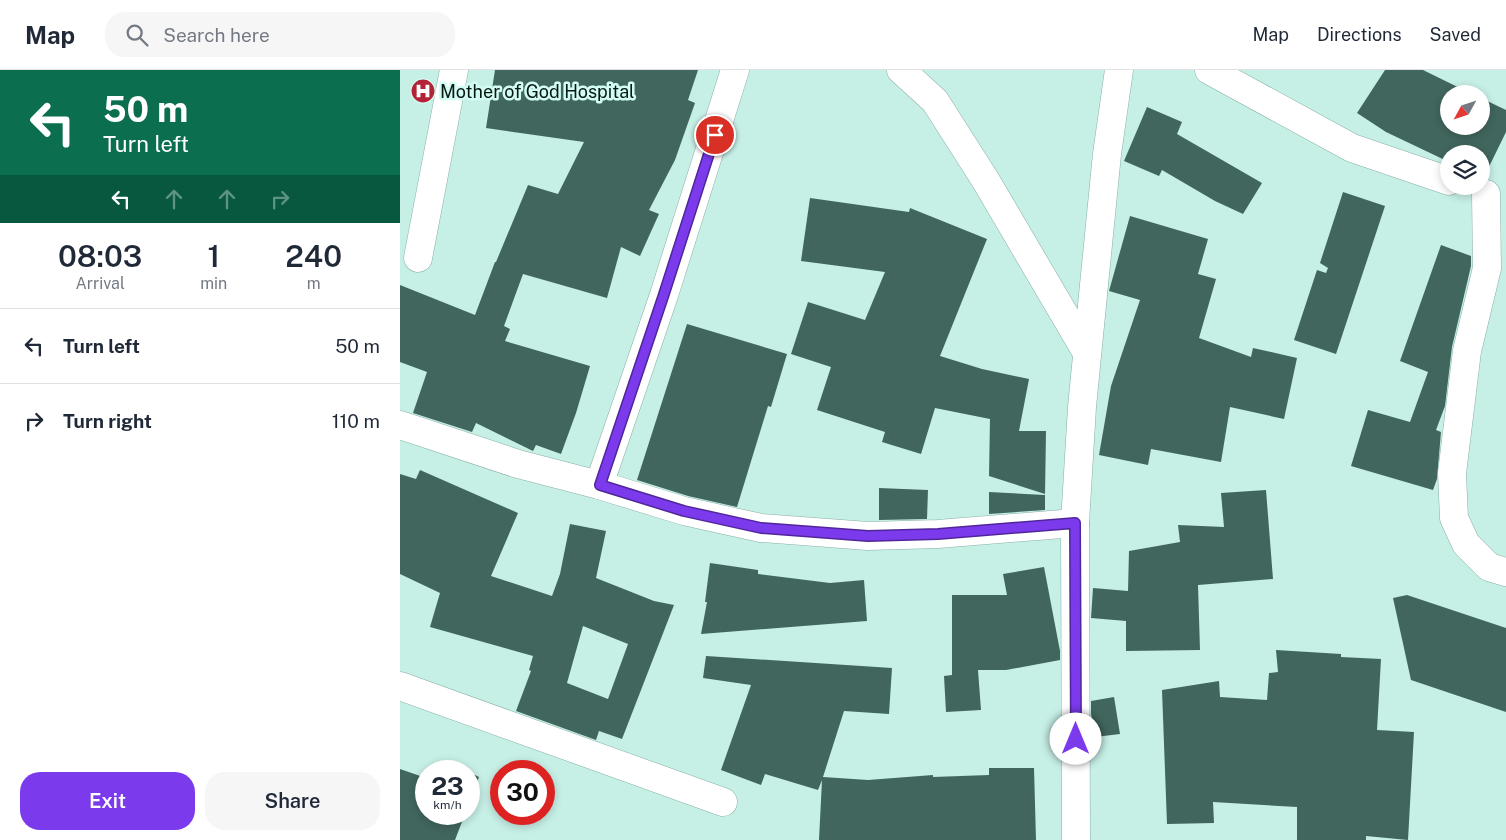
<!DOCTYPE html>
<html lang="en">
<head>
<meta charset="utf-8">
<style>
	:root { --surface:#fff; --page:#f6f6f7; --text:#1f2937; --muted:#747a83; --line:#e0e1e3; --accent:#7c3aed }
	body { margin:0; font-family:"Public Sans",sans-serif; background:var(--page); color:var(--text); height:100vh; display:flex; flex-direction:column; font-size:19px; white-space:nowrap }
	* { box-sizing:border-box; margin:0 }
	p { font-size:16px; color:var(--muted) }
	.icon { flex:none; width:28px; height:28px; fill:none; stroke:currentColor; stroke-width:2; stroke-linecap:round; stroke-linejoin:round }
	.map { position:relative; flex:1; overflow:hidden }
	.panel { display:flex; flex-direction:column; background:var(--surface); width:400px }
	.panel>* { flex:none }
	.guide { background:#0b6e4f; color:#fff; overflow:hidden }
	.needle { width:32px; rotate:230deg }
	.controls { position:absolute; left:1040px; top:15px; display:grid; gap:10px }
	.controls a { display:grid; place-items:center; width:50px; height:50px; border-radius:50%; background:var(--surface); box-shadow:0 2px 8px #0003; font-size:25px }
	.speed { position:absolute; left:15px; top:690px; display:flex; gap:10px; font-size:25px; font-weight:700; text-align:center }
	.speed>* { display:grid; place-content:center; width:65px; height:65px; border-radius:50%; background:var(--surface); box-shadow:0 2px 8px #0003; line-height:1 }
	.speed small { font-size:12px; font-weight:400 }
	.speed .limit { border:8px solid #d22; background:#fff; color:#111 }
	.pin { position:absolute; display:grid; place-items:center; width:42px; height:42px; color:#fff; margin:-21px; border:2px solid #fff; border-radius:50%; box-shadow:0 1px 5px #0007 }
	.me { position:absolute; width:55px; margin:-28px; rotate:0deg; stroke-linejoin:round; filter:drop-shadow(0 0 4px #0008) }
	.turn { display:flex; align-items:center; gap:18px; height:105px; padding:0 20px; font-size:22px }
	.turn .icon { width:65px; height:65px; stroke-width:2.5 }
	.turn b { display:block; font-size:35px; line-height:42px }
	.lanes { display:flex; align-items:center; height:48px; padding:0 20px; background:#0003; justify-content:center; gap:25px; direction:ltr }
	.lanes .off { opacity:.35 }
	.eta { display:flex; justify-content:space-evenly; align-items:center; height:85px; text-align:center }
	.eta b { font-size:30px; font-weight:600; line-height:35px }
	.button { display:flex; gap:10px; margin-top:auto; padding:10px 20px }
	.button a { flex:1; height:58px; border-radius:20px; background:var(--accent); color:#fff; font-size:20px; font-weight:600; line-height:58px; text-align:center }
	.button a+a { background:var(--page); color:var(--text) }
	ul { padding:0; list-style:none }
	li { display:flex; align-items:center; gap:15px; height:75px; padding:0 20px; border-top:1px solid var(--line) }
	li div { flex:1 }
	li b { display:block; font-size:19px }
	li em { font-style:normal }
	header { display:flex; align-items:center; gap:30px; box-sizing:border-box; height:70px; padding:0 25px; background:var(--surface); border-bottom:1px solid var(--line) }
	header strong { font-size:24px }
	nav { display:flex; gap:28px; margin-inline-start:auto; font-size:18px }
	.search { width:350px; height:45px; background:var(--page); display:flex; align-items:center; gap:12px; box-sizing:border-box; padding:0 18px; border-radius:20px; color:var(--muted); font-size:19px }
	main { display:flex; flex:1; min-height:0 }
	.map>svg:first-child { display:block }
	.building { fill:#41665e; fill-rule:evenodd }
	.lines { fill:none; stroke-linecap:round; stroke-linejoin:round }
	.minor-casing { stroke:#89b0a7; stroke-width:29 }
	.minor { stroke:#fff; stroke-width:28 }
	.route-casing { stroke:#51269a; stroke-width:12 }
	.route { stroke:#7c3aed; stroke-width:9 }
	.labels { text-anchor:middle; dominant-baseline:central; stroke-width:5; stroke-linejoin:round; paint-order:stroke }
	.poi-label { font-size:18px; fill:#081815; stroke:#d3fcf3; text-anchor:start }
</style>
</head>
<body>
<header>
<strong>Map</strong>
<div class="search"><svg class="icon" aria-label="search" viewBox="0 0 24 24"><circle cx="10" cy="10" r="6"/><path d="M15 15l6 6"/></svg>Search here</div>
<nav><a>Map</a><a>Directions</a><a>Saved</a></nav>
</header>
<main>
<section class="panel">
<div class="guide">
<div class="turn"><svg class="icon" aria-label="left" viewBox="0 0 24 24"><path d="M17 20v-9H6M10 6l-5 5 5 5"/></svg><div><b>50 m</b>Turn left</div></div>
<div class="lanes"><svg class="icon" aria-label="left" viewBox="0 0 24 24"><path d="M17 20v-9H6M10 6l-5 5 5 5"/></svg><svg class="icon off" aria-label="ahead" viewBox="0 0 24 24"><path d="M12 20V5M6 11l6-6 6 6"/></svg><svg class="icon off" aria-label="ahead" viewBox="0 0 24 24"><path d="M12 20V5M6 11l6-6 6 6"/></svg><svg class="icon off" aria-label="right" viewBox="0 0 24 24"><path d="M7 20v-9h11M14 6l5 5-5 5"/></svg></div>
</div>
<div class="eta">
<div><b>08:03</b><p>Arrival</p></div>
<div><b>1</b><p>min</p></div>
<div><b>240</b><p>m</p></div>
</div>
<ul>
<li><svg class="icon" aria-label="left" viewBox="0 0 24 24"><path d="M17 20v-9H6M10 6l-5 5 5 5"/></svg><div><b>Turn left</b></div><em>50 m</em></li>
<li><svg class="icon" aria-label="right" viewBox="0 0 24 24"><path d="M7 20v-9h11M14 6l5 5-5 5"/></svg><div><b>Turn right</b></div><em>110 m</em></li>
</ul>
<div class="button"><a>Exit</a><a>Share</a></div>
</section>
<div class="map">
<svg width="1106" height="770" viewBox="0 0 1106 770">
	<rect width="100%" height="100%" fill="#c6efe6"/>
	<g class="building">
		<polygon points="95,0 298,0 288,30 295,33 275,90 249,140 259,144 240,186 221,177 207,228 123,204 104,256 110,259 105,271 190,296 176,343 161,384 136,375 133,381 76,353 72,362 13,343 27,302 0,292 0,215 75,245 95,192 96,192 128,115 158,124 184,72 86,58"/>
		<polygon points="985,0 1023,0 1072,24 1049,24 1049,56 1081,56 1081,28 1106,40 1106,62 1083,109 1081,108 1081,84 1049,84 1049,92 986,62 957,43"/>
		<polygon points="747,37 782,52 777,64 862,113 843,144 815,131 762,100 759,106 724,91"/>
		<polygon points="943,122 985,136 936,284 894,270 917,200 926,203 928,198 920,193"/>
		<polygon points="410,128 509,142 510,138 587,169 540,286 582,299 629,309 619,361 646,361 645,424 589,406 590,349 535,338 521,384 482,372 485,362 417,340 431,297 391,284 408,232 465,250 485,202 401,191"/>
		<polygon points="730,146 808,169 798,204 816,209 799,268 851,287 853,278 897,288 884,349 830,337 821,392 751,379 748,395 699,385 711,316 740,230 709,221"/>
		<polygon points="1041,175 1071,186 1071,196 1052,277 1045,336 1036,360 1041,362 1037,409 1033,420 951,396 968,340 1010,352 1028,302 1000,291"/>
		<polygon points="287,254 387,284 371,337 368,336 337,437 288,426 237,410"/>
		<path d="M20,400L118,443L91,506L152,526L160,504L170,454L206,461L196,508L254,531L274,535L222,669L199,661L196,670L116,641L131,601L129,600L133,586L30,557L40,523L0,504V404L16,409ZM183,556L228,574L208,629L167,613Z"/>
		<polygon points="479,418 528,420 527,449 479,450"/>
		<polygon points="866,420 873,509 798,515 800,580 726,581 726,551 691,548 693,518 728,521 729,481 780,472 778,455 824,457 821,423"/>
		<polygon points="589,422 645,425 645,440 589,444"/>
		<polygon points="310,493 358,500 358,504 430,513 464,510 467,551 301,564 307,532 305,532"/>
		<polygon points="644,497 660,581 660,590 606,600 578,600 581,640 546,642 544,606 552,605 552,525 607,525 603,504"/>
		<polygon points="1007,525 1106,558 1106,642 1011,610 993,528"/>
		<polygon points="876,580 941,584 941,587 981,589 977,660 1014,662 1008,770 966,766 966,770 897,770 897,737 813,732 814,753 767,754 762,620 819,611 820,627 867,630 869,603 878,602"/>
		<polygon points="306,586 492,598 489,644 444,641 423,707 468,710 533,705 533,707 589,705 589,698 634,698 636,770 419,770 422,710 418,720 365,704 361,715 321,700 351,615 303,608"/>
		<polygon points="714,627 720,664 695,667 691,644 691,631"/>
		<polygon points="39,691 66,701 35,701"/>
		<polygon points="0,699 26,708 26,744 65,744 55,770 0,770"/>
		<polygon points="69,702 79,707 69,734"/>
	</g>
	<g class="lines">
		<defs>
			<g id="minor">
				<polyline points="501,0 535,31 586,111 687,283"/>
				<polyline points="809,0 952,78 1049,111"/>
				<polyline points="1086,124 1087,198 1067,281 1052,403 1054,448 1066,474 1089,497 1106,502"/>
				<polyline points="18,188 54,0"/>
				<polyline points="0,355 118,394 199,415 284,441 361,458 468,466 538,464 675,453"/>
				<polyline points="199,415 264,225 335,0"/>
				<polyline points="0,616 323,732"/>
				<polyline points="676,770 675,453 682,337 693,225 707,84 719,0"/>
			</g>
		</defs>
		<use href="#minor" class="minor-casing"/>
		<use href="#minor" class="minor"/>
	</g>
	<g class="lines">
		<defs>
			<polyline id="route" points="315,65 264,224 200,415 284,441 361,458 468,466 538,464 675,453 676,669"/>
		</defs>
		<use href="#route" class="route-casing"/>
		<use href="#route" class="route"/>
	</g>
	<defs>
		<symbol id="hospital-disc" viewBox="-11 -11 22 22"><circle r="9.5" fill="#b42237" stroke="#d3fcf3"/><path d="M-5-5h3v3.5h4V-5h3V5h-3V1.5h-4V5h-3Z" fill="#fff"/></symbol>
	</defs>
	<g fill-rule="evenodd">
		<use href="#hospital-disc" x="9" y="7" width="28" height="28"/>
	</g>
	<g class="labels">
		<g class="poi-label">
			<text x="40" y="21">Mother of God Hospital</text>
		</g>
	</g>
</svg>
<div class="controls">
<a><svg class="needle" viewBox="-14 -14 28 28"><path d="M0-13l5 13h-10z" fill="#e53935"/><path d="M0 13l5-13h-10z" fill="#747a83"/></svg></a>
<a><svg class="icon" aria-label="layers" viewBox="0 0 24 24"><path d="M12 4l9 5-9 5-9-5zM3 14l9 5 9-5"/></svg></a>
</div>
<div class="speed"><div>23<small>km/h</small></div><div class="limit">30</div></div>
<div class="pin" style="left:315px;top:65px;background:#d93025"><svg class="icon" aria-label="arrive" viewBox="0 0 24 24"><path d="M6 21V4h12l-3 4 3 4H6"/></svg></div>
<svg class="me" style="left:676px;top:669px" viewBox="-20 -20 40 40"><circle r="19" fill="#fff"/><path d="M0-13L10 11 0 6-10 11z" fill="#7c3aed"/></svg>
</div>
</main>
</body>
</html>
